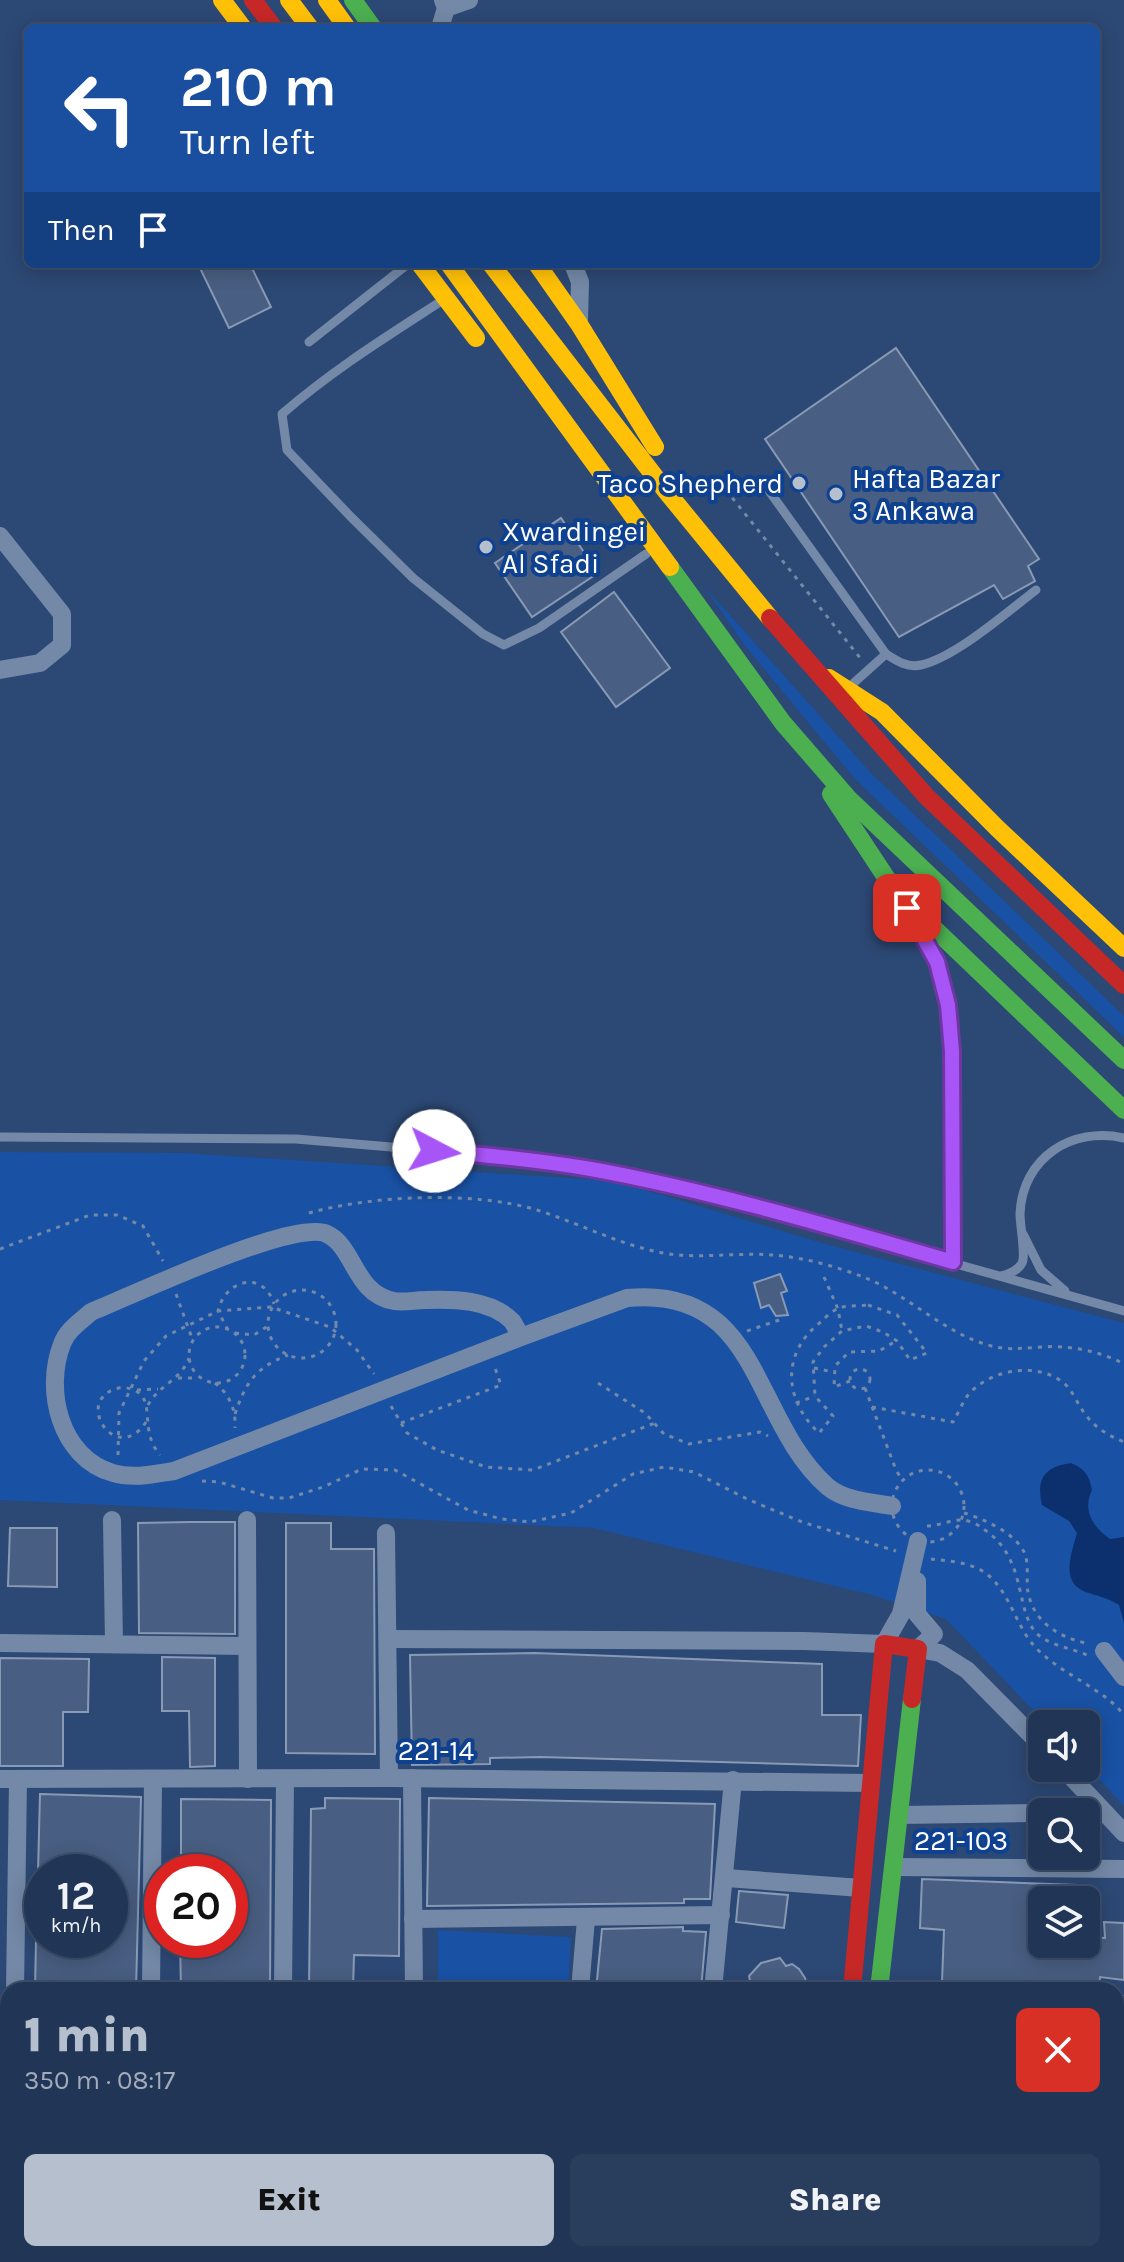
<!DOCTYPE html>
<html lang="en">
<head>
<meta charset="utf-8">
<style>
	:root { --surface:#213657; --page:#293e5d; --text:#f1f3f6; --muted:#a2abba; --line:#3e506d; --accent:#b5bfce }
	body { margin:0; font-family:Karla,sans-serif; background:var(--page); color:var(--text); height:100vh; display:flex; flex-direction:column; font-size:30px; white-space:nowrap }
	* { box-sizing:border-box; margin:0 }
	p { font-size:26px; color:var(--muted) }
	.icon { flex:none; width:44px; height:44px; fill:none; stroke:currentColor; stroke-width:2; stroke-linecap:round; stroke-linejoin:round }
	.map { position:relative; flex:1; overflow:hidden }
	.drawer { position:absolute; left:0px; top:1982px; width:1124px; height:280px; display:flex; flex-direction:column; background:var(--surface); border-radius:24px 24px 0 0; box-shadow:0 4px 20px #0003,0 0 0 2px var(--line) }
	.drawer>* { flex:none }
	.hud { position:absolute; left:24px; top:24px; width:1076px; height:244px; border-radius:12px; box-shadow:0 4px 20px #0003,0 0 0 2px var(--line); background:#1a4fa0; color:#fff; overflow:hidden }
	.fabs { position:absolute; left:1028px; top:1710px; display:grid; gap:16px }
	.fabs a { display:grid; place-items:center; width:72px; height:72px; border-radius:12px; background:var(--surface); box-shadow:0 4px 20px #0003,0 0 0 2px var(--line); font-size:40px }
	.speed { position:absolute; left:24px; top:1854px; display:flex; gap:16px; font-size:40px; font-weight:700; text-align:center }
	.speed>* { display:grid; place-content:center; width:104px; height:104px; border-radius:50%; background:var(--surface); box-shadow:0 4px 20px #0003,0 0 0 2px var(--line); line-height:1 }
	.speed small { font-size:20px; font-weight:400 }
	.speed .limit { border:12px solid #d22; background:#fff; color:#111 }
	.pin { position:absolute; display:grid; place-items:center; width:68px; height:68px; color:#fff; margin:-34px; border-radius:16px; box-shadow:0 4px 12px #0006 }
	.me { position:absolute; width:88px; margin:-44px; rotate:95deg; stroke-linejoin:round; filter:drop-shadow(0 0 6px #0008) }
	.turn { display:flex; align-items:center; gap:28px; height:168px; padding:0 24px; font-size:36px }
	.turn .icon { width:104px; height:104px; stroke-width:2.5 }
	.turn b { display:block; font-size:56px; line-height:68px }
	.then { display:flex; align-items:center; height:76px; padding:0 24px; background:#0003; gap:16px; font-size:30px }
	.round { display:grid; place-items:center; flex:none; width:84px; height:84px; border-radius:12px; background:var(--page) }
	.headline { display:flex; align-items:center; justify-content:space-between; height:136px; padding:0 24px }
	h1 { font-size:48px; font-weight:800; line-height:60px; color:var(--accent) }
	.action { display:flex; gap:16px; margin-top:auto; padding:16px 24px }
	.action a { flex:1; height:92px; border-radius:12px; background:var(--accent); color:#111; font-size:32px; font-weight:800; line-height:92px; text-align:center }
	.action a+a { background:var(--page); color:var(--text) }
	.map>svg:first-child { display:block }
	.green { fill:#1951a4 }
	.water { fill:#0c306e }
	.building { fill:#485e82; stroke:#899ab5; stroke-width:2 }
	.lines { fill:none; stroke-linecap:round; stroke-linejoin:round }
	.path { stroke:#7489a7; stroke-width:3; stroke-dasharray:4 6; stroke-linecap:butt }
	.lane { stroke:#7489a7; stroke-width:9 }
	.street { stroke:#7489a7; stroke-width:18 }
	.fast { stroke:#4caf50; stroke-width:18 }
	.slow { stroke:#ffc107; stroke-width:18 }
	.jam { stroke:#c62828; stroke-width:18 }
	.route-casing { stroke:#6d37a1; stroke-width:20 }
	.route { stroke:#a855f7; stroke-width:14 }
	.poi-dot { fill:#b5bfce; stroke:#0f4191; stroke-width:3 }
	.labels { text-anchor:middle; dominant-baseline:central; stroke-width:8; stroke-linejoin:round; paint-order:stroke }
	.poi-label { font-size:28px; fill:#fff; stroke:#0f4191; text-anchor:start }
	.street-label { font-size:28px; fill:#fff; stroke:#0f4191 }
</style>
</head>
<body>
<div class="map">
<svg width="1124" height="2262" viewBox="0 0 1124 2262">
	<rect width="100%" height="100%" fill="#2c4874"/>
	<g class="green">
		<polygon points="703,585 871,773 1124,1016 1124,1037 854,778 746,647"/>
		<polygon points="0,1152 183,1153 615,1181 829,1245 1124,1323 1124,1806 1086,1765 1086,1724 1046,1724 946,1619 872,1595 593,1528 0,1500"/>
		<polygon points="438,1930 571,1937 568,1990 438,1990"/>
	</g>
	<path class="water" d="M1071,1463C1085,1469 1089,1475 1092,1490C1082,1511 1093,1527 1110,1539L1124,1537V1623L1119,1605C1108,1598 1101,1597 1089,1593C1059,1584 1071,1555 1077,1533L1069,1521L1042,1505C1036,1479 1044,1467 1071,1463Z"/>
	<g class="building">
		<polygon points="198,264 250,264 271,307 229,328"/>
		<polygon points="896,348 1039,559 1028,566 1035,581 1003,599 994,585 899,637 765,439"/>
		<polygon points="561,518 598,573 532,617 495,563"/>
		<polygon points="614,592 670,668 616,707 561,632"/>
		<polygon points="780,1274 787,1291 781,1293 788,1315 776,1316 769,1305 761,1308 754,1283"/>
		<polygon points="190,1522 235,1522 235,1634 139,1633 138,1523"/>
		<polygon points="286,1523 331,1523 331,1549 374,1549 375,1754 286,1753"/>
		<polygon points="10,1528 57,1528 57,1587 8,1586"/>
		<polygon points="535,1653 822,1664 822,1715 861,1715 858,1766 540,1757 490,1758 490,1764 412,1765 410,1655"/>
		<polygon points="162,1657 215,1658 215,1766 190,1767 189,1711 162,1711"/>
		<polygon points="0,1658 89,1659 88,1712 63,1712 63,1766 0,1766"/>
		<polygon points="40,1794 141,1797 136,1990 35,1990 36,1940 110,1940 110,1872 38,1872"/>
		<polygon points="325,1798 400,1799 399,1956 354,1955 353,1990 309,1990 311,1809 325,1808"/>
		<polygon points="429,1798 715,1804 710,1899 684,1899 684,1903 427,1906"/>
		<polygon points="181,1799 271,1800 270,1990 181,1990 180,1940 230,1940 230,1872 181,1872"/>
		<polygon points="922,1879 1077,1885 1077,1900 1042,1900 1042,1944 1086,1944 1086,1937 1105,1938 1104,1922 1124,1923 1124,1980 1100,1977 1099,1990 942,1982 944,1930 920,1928"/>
		<polygon points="739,1891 788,1895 784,1928 736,1922"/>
		<polygon points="683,1927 683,1931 706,1932 701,1990 596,1990 602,1929"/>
		<polygon points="780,1958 786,1966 792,1964 799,1969 805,1978 808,1990 752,1990 749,1976 761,1963"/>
	</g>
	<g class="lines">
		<g class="path">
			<polyline points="726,490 861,659"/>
			<path d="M309,1213C373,1195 474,1191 537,1210C578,1223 616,1243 658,1252C695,1260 735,1252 772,1255C803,1257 838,1267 866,1278C909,1296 943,1332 988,1345C1007,1351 1023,1348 1042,1347C1069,1345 1100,1351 1124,1364"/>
			<polyline points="0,1249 90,1215 117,1215 143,1226 163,1261"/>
			<polyline points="824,1277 838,1309 842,1331"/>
			<circle cx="302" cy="1324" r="34"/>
			<polyline points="176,1294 193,1341"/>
			<path d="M868,1305L897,1315L927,1353L910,1360L897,1341L883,1332L866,1326L842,1331L824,1347L813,1362L815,1396L833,1416L819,1433C783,1399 781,1352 822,1321C826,1317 832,1311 837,1309C845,1305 859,1306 868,1305Z"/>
			<circle cx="217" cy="1355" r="28"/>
			<path d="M228,1330L218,1311C225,1280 263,1269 274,1304"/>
			<polyline points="747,1331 782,1319"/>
			<polyline points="235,1333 254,1335 268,1326"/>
			<polyline points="814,1368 833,1372"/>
			<circle cx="860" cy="1379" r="10"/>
			<polyline points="178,1378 197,1378"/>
			<polyline points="850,1381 834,1387 835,1366 849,1352 879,1351 896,1341"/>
			<path d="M215,1383C230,1395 236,1410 235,1428"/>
			<polyline points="598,1383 645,1413 664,1434 689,1444 760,1432 768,1436"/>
			<polyline points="865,1388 896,1470 902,1480"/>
			<polyline points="137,1390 158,1389"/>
			<polyline points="796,1403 815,1396"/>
			<path d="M148,1405C159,1385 181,1380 189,1358"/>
			<polyline points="391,1406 407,1433 437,1450 486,1467 533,1470 655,1423"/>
			<path d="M872,1407L953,1422C958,1414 962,1403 968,1395C991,1368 1042,1360 1068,1387C1073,1393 1077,1402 1081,1408C1092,1426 1105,1434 1124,1442"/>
			<path d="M235,1414C246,1382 255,1368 288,1355"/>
			<path d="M146,1422C117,1466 74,1403 115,1389C123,1386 132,1388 139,1393C154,1405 140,1432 160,1455"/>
			<polyline points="401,1423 501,1385 494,1365"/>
			<polyline points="118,1455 119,1413 144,1361 166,1336 218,1311 271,1307 330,1327 357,1350 374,1374"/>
			<circle cx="928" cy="1506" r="36"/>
			<polyline points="202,1481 219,1482 273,1498 289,1498 323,1487 362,1469 395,1470 468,1510 502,1519 530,1522 571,1513 633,1474 664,1467 694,1472 747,1499 802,1522 896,1551"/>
			<path d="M964,1513C984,1519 1016,1533 1025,1554C1029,1565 1026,1581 1028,1592C1034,1624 1061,1638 1090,1644"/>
			<path d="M927,1526C939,1526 952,1519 963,1520C971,1521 979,1525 985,1530C1030,1561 1013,1617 1041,1637C1054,1646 1073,1649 1087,1655"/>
			<path d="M931,1559C948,1561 969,1562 984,1572C1010,1590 1015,1626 1036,1648C1062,1675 1103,1688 1124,1715"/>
		</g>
		<g class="lane">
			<path d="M443,300C386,337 334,369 282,414L287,450L351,517L413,578L483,634L504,645L539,628L646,554"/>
			<polyline points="309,342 408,264"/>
			<path d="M762,481L886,654C897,661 907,668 921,665C956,657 1007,612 1036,590"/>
			<polyline points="847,689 886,654"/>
			<polyline points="917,924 937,962 948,1005 952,1051 953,1262"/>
			<polyline points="0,1137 296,1139 463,1153 589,1169 785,1216 1124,1311"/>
			<polyline points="1023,1234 1041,1270 1065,1291"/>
			<path d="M1001,1276C1009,1274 1018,1271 1022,1263C1026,1256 1020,1225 1020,1214C1022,1158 1072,1126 1124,1138"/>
			<polyline points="439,2254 439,2262"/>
		</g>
		<g class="street">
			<polyline points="446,8 469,0"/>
			<polyline points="440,28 446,8 443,0"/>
			<polyline points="573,264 580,282 579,320"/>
			<polyline points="0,536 62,614 62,645 40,663 0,670"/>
			<path d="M521,1337L174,1471C155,1474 133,1479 113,1473C60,1458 44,1390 62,1344C67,1330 81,1321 91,1312C131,1296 295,1218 327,1234C355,1247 354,1294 394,1301C404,1303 415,1300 425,1300C453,1299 490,1299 512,1321C515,1325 518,1332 521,1337L627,1298C762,1285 751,1420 828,1487C845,1501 871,1502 892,1506"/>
			<polyline points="112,1520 114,1644"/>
			<polyline points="247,1520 248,1779"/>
			<polyline points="386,1533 389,1778"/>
			<polyline points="917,1581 917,1614 934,1634 918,1649"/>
			<polyline points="389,1639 804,1641 884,1644 901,1614 918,1541"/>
			<polyline points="0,1643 247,1646"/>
			<polyline points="918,1649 940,1653 967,1670 1042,1746"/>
			<polyline points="1104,1651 1124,1677"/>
			<polyline points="1063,1768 1124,1833"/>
			<polyline points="412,1778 414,1990"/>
			<polyline points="0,1779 389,1778 871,1783"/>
			<polyline points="900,1815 1042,1813"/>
			<polyline points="894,1867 1124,1869"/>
			<polyline points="726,1878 861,1888"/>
			<polyline points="413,1919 721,1915"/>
			<polyline points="15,1990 18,1780"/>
			<polyline points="151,1990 153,1779"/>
			<polyline points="283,1990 285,1780"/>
			<polyline points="580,1990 586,1919"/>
			<polyline points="713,1990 733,1780"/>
			<polyline points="1116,2004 1124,2004"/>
			<polyline points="0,2043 8,2043"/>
			<polyline points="0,2171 8,2171"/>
			<polyline points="148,2262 148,2254"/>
			<polyline points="286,2262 286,2254"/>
			<polyline points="558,2262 559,2254"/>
			<polyline points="685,2262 686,2254"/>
			<polyline points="1000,2262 1001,2254"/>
			<polyline points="1119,2262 1124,2226"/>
		</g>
		<g class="fast">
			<polyline points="353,0 373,28"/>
			<polyline points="670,567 783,723 848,798 1124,1060"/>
			<polyline points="831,794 895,891 1124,1110"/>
			<polyline points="879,1990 912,1699"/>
		</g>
		<g class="slow">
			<polyline points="222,0 243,28"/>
			<polyline points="289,0 310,28"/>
			<polyline points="327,0 347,28"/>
			<polyline points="420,264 476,338"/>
			<polyline points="449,264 670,567"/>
			<polyline points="491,264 666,491 770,618"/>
			<polyline points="537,264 579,324 655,447"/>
			<polyline points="829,678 882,712 997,828 1124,948"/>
			<polyline points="823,2262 824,2254"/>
		</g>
		<g class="jam">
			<polyline points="253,0 274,28"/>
			<polyline points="770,618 926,796 1124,985"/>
			<polyline points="852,1990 884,1644 918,1649 912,1699"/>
			<polyline points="852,2262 853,2254"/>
		</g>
	</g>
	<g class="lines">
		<defs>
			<path id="route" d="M434,1151C486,1155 539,1160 591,1169C712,1191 835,1228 953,1262L952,1051L948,1005L937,962L907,908"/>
		</defs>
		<use href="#route" class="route-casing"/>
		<use href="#route" class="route"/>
	</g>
	<g class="poi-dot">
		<circle cx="799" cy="483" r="8"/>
		<circle cx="836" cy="494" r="8"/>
		<circle cx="486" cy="547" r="8"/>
	</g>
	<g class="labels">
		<g class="poi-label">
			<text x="852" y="478">Hafta Bazar<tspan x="852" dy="32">3 Ankawa</tspan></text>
			<text x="783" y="483" text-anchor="end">Taco Shepherd</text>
			<text x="502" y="531">Xwardingei<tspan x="502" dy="32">Al Sfadi</tspan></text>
		</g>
		<g class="street-label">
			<text x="436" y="1750">221-14</text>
			<text x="961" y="1840">221-103</text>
		</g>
	</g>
</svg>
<div class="fabs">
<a><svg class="icon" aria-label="sound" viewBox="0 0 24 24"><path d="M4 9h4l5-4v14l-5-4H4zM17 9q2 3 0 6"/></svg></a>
<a><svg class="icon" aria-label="search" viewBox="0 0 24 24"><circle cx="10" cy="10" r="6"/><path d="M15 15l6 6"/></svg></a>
<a><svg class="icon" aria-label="layers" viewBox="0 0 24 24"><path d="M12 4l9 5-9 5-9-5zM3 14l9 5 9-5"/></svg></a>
</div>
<div class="speed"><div>12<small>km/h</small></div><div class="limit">20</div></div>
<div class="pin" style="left:907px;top:908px;background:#d93025"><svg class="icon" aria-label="arrive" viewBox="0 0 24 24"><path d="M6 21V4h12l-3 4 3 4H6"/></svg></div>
<svg class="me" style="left:434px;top:1151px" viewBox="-20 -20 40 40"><circle r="19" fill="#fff"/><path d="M0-13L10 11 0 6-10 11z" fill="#a855f7"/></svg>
<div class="hud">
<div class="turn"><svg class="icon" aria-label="left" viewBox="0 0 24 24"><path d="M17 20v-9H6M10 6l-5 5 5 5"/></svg><div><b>210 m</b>Turn left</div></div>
<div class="then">Then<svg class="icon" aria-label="arrive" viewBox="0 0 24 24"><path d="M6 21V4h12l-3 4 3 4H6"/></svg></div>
</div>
<section class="drawer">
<div class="headline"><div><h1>1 min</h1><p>350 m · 08:17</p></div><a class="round" style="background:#d93025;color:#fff"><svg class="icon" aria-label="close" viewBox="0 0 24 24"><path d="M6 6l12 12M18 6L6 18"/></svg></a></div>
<div class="action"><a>Exit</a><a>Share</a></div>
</section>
</div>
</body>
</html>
